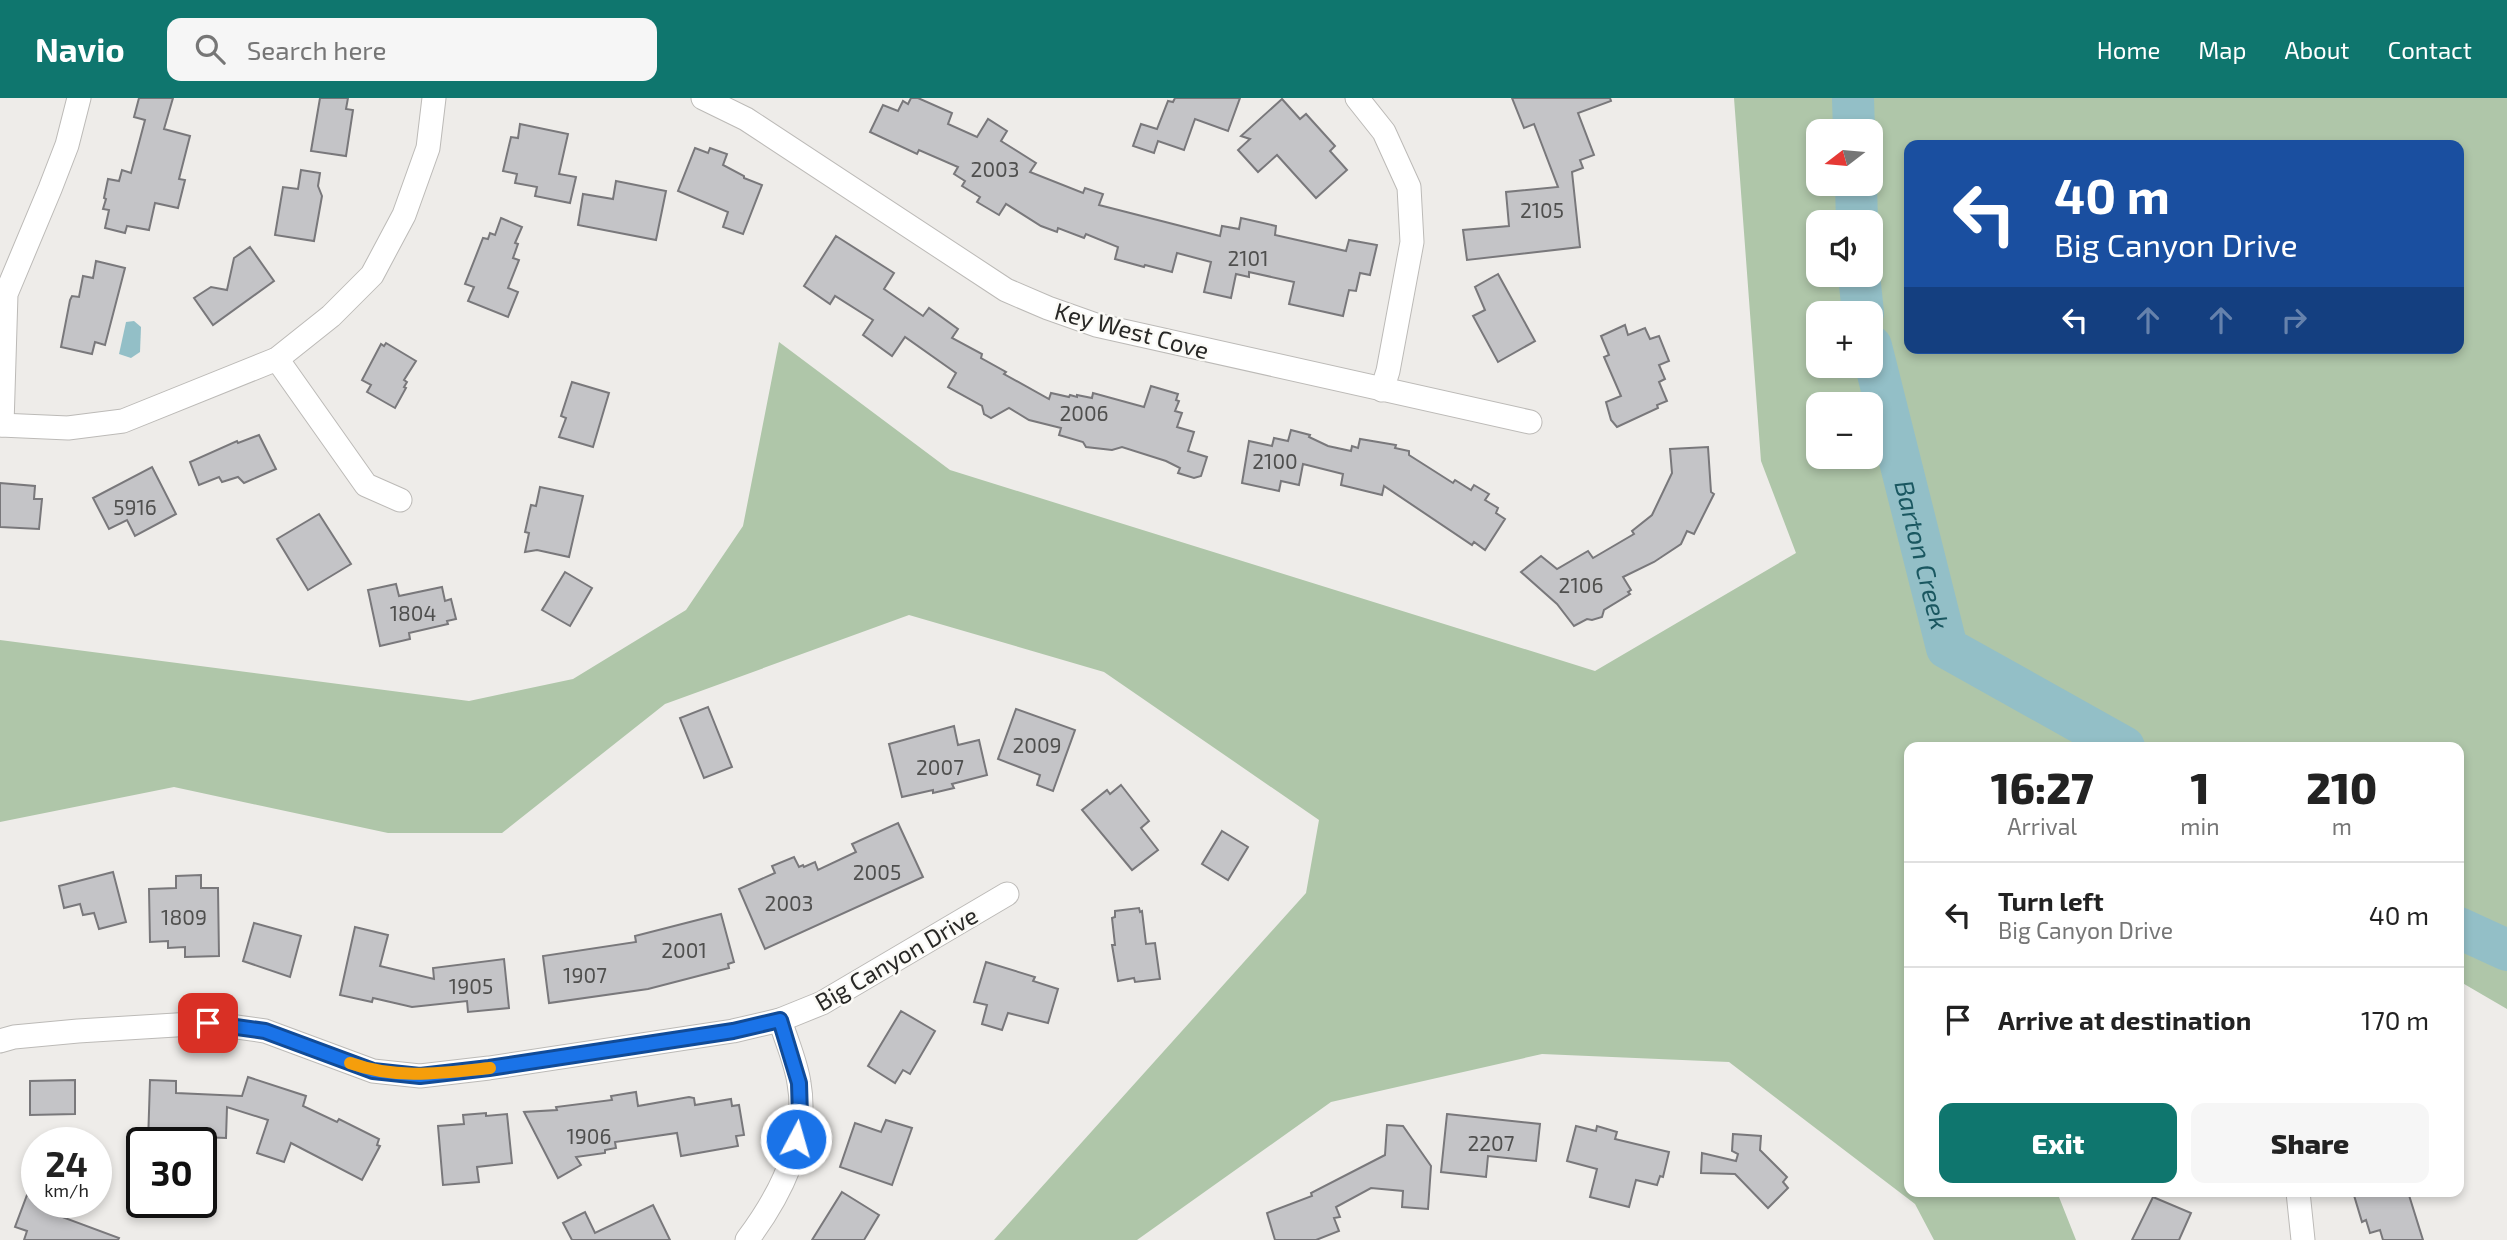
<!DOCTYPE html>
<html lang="en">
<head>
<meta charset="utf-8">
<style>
	:root { --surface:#fff; --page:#f6f6f6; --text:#222; --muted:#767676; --line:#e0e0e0; --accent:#0f766e }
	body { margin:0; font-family:"Exo 2",sans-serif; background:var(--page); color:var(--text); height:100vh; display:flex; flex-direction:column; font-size:26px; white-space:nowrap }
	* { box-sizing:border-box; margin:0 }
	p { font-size:23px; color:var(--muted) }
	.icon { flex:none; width:38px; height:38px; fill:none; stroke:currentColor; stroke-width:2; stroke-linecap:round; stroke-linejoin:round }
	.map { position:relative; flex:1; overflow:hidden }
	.drawer { position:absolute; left:1904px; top:644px; width:560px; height:455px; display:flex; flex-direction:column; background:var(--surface); border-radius:14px; box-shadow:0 4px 10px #0003 }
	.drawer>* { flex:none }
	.top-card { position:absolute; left:1904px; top:42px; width:560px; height:214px; border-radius:14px; box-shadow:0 4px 10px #0003; background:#1a4fa0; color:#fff; overflow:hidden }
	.needle { width:46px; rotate:254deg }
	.controls { position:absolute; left:1806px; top:21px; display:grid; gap:14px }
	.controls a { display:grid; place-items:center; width:77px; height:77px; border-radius:14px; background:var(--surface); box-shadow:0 4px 10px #0003; font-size:35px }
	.speed { position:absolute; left:21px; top:1029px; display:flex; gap:14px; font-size:35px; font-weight:700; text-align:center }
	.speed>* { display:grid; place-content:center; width:91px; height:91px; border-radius:50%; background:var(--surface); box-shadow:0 4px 10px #0003; line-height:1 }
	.speed small { font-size:18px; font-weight:400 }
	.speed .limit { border:4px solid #111; border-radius:10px; background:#fff; color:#111 }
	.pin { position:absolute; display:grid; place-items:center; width:60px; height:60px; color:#fff; margin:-30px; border-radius:14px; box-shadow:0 4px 10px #0006 }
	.me { position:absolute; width:77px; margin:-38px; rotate:6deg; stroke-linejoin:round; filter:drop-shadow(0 0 5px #0008) }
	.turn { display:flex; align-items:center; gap:24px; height:147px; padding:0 35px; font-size:32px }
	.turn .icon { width:91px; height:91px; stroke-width:2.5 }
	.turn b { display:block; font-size:49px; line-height:60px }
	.lanes { display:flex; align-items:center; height:66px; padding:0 35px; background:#0003; justify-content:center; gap:35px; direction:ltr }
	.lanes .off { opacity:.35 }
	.eta { display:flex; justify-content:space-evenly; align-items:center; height:119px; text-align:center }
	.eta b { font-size:42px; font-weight:800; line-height:49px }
	.cta { display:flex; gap:14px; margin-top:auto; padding:14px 35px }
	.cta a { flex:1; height:80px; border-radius:14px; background:var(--accent); color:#fff; font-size:28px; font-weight:800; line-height:80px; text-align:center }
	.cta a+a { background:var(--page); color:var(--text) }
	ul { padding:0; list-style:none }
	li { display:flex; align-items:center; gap:21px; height:105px; padding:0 35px; border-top:2px solid var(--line) }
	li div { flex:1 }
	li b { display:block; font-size:26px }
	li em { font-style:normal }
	header { display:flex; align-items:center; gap:42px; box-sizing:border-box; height:98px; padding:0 35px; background:var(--accent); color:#fff }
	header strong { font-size:33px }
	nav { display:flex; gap:38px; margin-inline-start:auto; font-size:24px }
	.search { width:490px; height:63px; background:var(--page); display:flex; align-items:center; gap:18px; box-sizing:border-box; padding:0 24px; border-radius:14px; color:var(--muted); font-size:26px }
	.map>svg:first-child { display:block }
	.forest { fill:#afc6a9; fill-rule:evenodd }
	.water { fill:#93bfc7 }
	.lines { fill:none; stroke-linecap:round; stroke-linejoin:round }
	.river { stroke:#93bfc7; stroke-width:42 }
	.building { fill:#c4c4c7; stroke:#79787b; stroke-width:2 }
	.minor-casing { stroke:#bcbab7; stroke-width:25 }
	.minor { stroke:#fff; stroke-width:23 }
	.route-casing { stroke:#114b97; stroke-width:18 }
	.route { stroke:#1a73e8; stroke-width:12 }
	.slow { stroke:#f59e0b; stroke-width:12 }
	.labels { text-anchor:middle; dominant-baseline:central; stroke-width:5; stroke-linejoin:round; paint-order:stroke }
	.number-label { font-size:21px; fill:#4f4f4e }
	.street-label { font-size:24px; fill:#282826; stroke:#fbfaf6 }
	.water-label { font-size:26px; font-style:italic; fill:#1a5760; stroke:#fbfaf6 }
</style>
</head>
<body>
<header>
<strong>Navio</strong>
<div class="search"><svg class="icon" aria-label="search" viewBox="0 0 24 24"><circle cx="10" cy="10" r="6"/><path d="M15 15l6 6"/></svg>Search here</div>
<nav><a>Home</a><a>Map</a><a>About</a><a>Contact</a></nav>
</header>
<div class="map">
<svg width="2507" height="1142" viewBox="0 0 2507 1142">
	<rect width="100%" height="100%" fill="#eeece9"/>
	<path class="forest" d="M1734,0H2507V911L2459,883V649H1909V1094H2057L2076,1142H1934L1915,1106L1729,964L1542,956L1331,1004L1137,1142H994L1306,795L1319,722L1104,574L909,517L665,606L502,735H388L174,689L0,724V542L469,603L573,581L686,512L743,428L779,244L950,372L1595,573L1796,455L1761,363ZM1818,33H1871V86H1818ZM1909,47H2459V250H1909ZM1818,124H1871V177H1818ZM1818,215H1871V268H1818ZM1818,306H1871V359H1818Z"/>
	<polygon class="water" points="134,223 141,229 140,254 131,260 119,256 126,224"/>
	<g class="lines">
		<g class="river">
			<polyline points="1853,0 1854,33"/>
			<polyline points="1856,86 1857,124"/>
			<polyline points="1859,177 1863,215"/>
			<path id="s1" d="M1871,248L1947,550L2124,649"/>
			<polyline points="2459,830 2507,852"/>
		</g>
	</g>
	<g class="building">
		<polygon points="139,0 173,0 164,31 190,38 179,81 185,82 178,110 155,105 149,132 127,128 125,135 105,130 109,112 103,111 106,101 104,100 108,81 119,83 122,72 131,75 145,22 134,19"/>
		<polygon points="320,0 348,0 346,11 353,12 346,58 311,53"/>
		<polygon points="911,0 918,0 952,15 948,26 977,39 988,21 1007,33 1001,43 1036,65 1030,74 1083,95 1085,90 1103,96 1099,107 1220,138 1222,128 1239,131 1241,120 1276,128 1275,137 1346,153 1349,142 1377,147 1370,177 1360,175 1356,193 1349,192 1343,218 1289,206 1294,184 1249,174 1249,179 1236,176 1231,200 1204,194 1211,164 1177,155 1172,174 1145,167 1144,169 1115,161 1118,149 1086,136 1084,140 1058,130 1057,134 1041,128 1006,106 999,117 977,104 980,99 962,88 965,83 954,76 958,69 919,52 917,56 870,34 883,7 898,13 903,3 908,6"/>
		<polygon points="1175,0 1240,0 1228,33 1195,21 1184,52 1158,43 1154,55 1133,48 1141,26 1157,31 1168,3 1173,4"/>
		<polygon points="1512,0 1610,0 1611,3 1578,15 1594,57 1580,62 1583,70 1572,74 1580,149 1467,162 1463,132 1509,128 1506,94 1558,89 1534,26 1524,30"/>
		<polygon points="1282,1 1300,21 1306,16 1335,48 1330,53 1347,72 1316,100 1277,57 1258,74 1238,52 1250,41 1241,38"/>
		<polygon points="520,26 568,36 559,76 576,79 570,105 535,98 537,89 515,85 517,76 503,73 511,39 518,40"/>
		<polygon points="695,50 708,55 710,50 727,56 723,67 744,78 744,80 762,87 743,136 723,129 728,114 678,93"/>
		<polygon points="301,72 320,75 318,88 322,98 314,143 275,137 283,89 298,91"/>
		<polygon points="616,83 666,93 656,142 578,127 583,96 613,101"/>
		<polygon points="501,120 522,129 515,145 518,146 513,160 519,162 508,190 518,194 508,219 468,203 474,189 465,186 483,140 488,141 490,135 495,137"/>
		<polygon points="836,138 894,175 884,191 923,218 929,210 958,231 952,240 982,256 981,260 1006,274 1004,276 1049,301 1051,295 1069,299 1070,297 1077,299 1077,297 1092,300 1093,295 1144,309 1151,288 1178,296 1176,302 1179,303 1175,313 1182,315 1177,329 1194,334 1188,353 1207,359 1201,378 1194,380 1178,375 1180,370 1166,363 1122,349 1112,352 1086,349 1083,344 1059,337 1061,330 1029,322 1009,310 991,320 984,316 982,308 948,289 956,275 905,239 892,258 863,237 873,222 835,198 830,206 804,188"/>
		<polygon points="250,149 274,183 213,227 194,200 211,189 227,192 234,160"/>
		<polygon points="96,163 125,170 105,247 95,244 92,256 61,249 70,202 72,198 79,199 83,178 93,180"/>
		<polygon points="1498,176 1535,243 1498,264 1473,218 1485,212 1475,189"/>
		<polygon points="1625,227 1628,237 1645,230 1650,241 1659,238 1669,263 1659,267 1665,281 1659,284 1667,303 1657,307 1658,310 1617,329 1611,322 1606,304 1621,298 1604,259 1609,257 1601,238"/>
		<polygon points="386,245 416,263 404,282 407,284 404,289 406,290 395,310 367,294 371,287 362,282 381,246 384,248"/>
		<polygon points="572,284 609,295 593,349 559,339 566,320 561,318"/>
		<polygon points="1291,332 1310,337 1309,339 1328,348 1351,353 1352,348 1358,350 1360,341 1396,347 1395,350 1409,353 1409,357 1453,385 1455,382 1471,392 1474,387 1489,396 1485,402 1498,410 1496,415 1505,421 1485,452 1474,444 1472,447 1384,388 1382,397 1341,387 1343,376 1303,366 1299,387 1281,383 1279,393 1242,385 1249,343 1272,348 1274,340 1288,343"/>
		<polygon points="259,337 276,371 244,385 238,379 222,384 219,379 199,387 190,364 237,343 238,345"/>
		<polygon points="1708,349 1711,394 1714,396 1694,436 1687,433 1681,446 1654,464 1623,479 1631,492 1628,494 1630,496 1604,512 1602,519 1592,522 1587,521 1574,528 1557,506 1521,474 1541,458 1557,471 1588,453 1593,460 1634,436 1632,433 1652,417 1672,375 1670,351"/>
		<polygon points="152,369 176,416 135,438 127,422 109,431 93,400"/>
		<polygon points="0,385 35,388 34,401 42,401 39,431 0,429"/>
		<polygon points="540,389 583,398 569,459 537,452 525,454 529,435 525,434 531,407 536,408"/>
		<polygon points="319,416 351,466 308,492 277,441"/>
		<polygon points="565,474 592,490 570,528 542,512"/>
		<polygon points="396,486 399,498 442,489 445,503 451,501 456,521 447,523 448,526 409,535 410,541 380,548 368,492"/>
		<polygon points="708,609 732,669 704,680 680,620"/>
		<polygon points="1016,611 1075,632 1053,693 1037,687 1040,677 998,661"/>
		<polygon points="954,628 958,647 979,642 987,677 952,686 954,690 933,695 933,692 902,699 889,646"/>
		<polygon points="1121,687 1149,723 1141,730 1158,752 1132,772 1082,712 1107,692 1110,696"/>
		<polygon points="898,725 923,779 765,851 739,791 775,775 772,768 794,759 799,769 803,767 804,769 815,764 818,772 856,754 852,746"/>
		<polygon points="1222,733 1248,749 1228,782 1202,766"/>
		<polygon points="113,774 126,824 99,831 94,815 83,817 80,806 64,810 59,788"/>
		<polygon points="201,777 201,790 218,790 219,858 185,859 185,849 168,850 168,843 150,844 149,791 176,790 176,778"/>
		<polygon points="1139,810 1140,814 1142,813 1146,846 1155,845 1160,881 1135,884 1134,880 1118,883 1112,847 1115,847 1112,820 1115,819 1115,813"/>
		<polygon points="721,816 734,864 728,866 729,870 648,891 549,905 543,858 636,844 635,838"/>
		<polygon points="254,825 301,838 290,879 243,863"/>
		<polygon points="355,829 388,837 380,868 434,881 433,870 504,861 509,910 468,914 467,903 412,909 373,900 372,904 340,897"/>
		<polygon points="986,864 1035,879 1033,883 1058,891 1048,925 1008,915 1002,932 982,926 987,907 974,904"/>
		<polygon points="901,913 935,933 910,976 903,972 895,985 868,968"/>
		<polygon points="248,979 306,998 303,1008 337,1024 339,1021 379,1041 377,1047 380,1048 362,1082 291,1045 284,1064 257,1055 268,1022 227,1009 226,1040 176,1038 176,1045 148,1045 150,982 176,983 176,995 242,998"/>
		<polygon points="75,982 75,1016 30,1017 30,983"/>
		<polygon points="636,994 638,1008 689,999 694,1000 695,1007 731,1001 732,1008 739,1007 744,1037 736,1038 738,1048 681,1058 677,1035 615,1044 616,1050 605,1052 605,1055 576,1059 581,1067 558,1080 524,1014 557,1012 556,1009 612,1002 611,998"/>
		<polygon points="486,1015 486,1018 507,1016 512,1065 477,1069 479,1084 443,1087 438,1028 464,1026 463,1017"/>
		<polygon points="1447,1016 1540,1026 1536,1063 1488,1058 1486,1079 1441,1074"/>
		<polygon points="886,1022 912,1030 892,1087 840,1069 855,1025 881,1034"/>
		<polygon points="1387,1027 1403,1028 1431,1068 1428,1111 1402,1109 1403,1093 1371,1090 1336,1109 1340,1119 1334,1120 1339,1133 1316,1142 1275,1142 1267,1115 1312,1098 1311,1095 1385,1057"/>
		<polygon points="1576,1028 1596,1033 1597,1028 1617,1034 1615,1041 1669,1054 1663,1079 1660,1078 1657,1087 1636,1082 1629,1109 1590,1099 1597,1071 1567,1063"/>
		<polygon points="1733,1036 1761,1038 1760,1052 1787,1079 1783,1084 1788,1090 1768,1110 1735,1076 1701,1075 1702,1055 1736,1063 1738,1056 1732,1053"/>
		<polygon points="842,1094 879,1117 864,1142 812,1142"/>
		<polygon points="2353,1094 2408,1094 2423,1142 2383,1142 2380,1132 2370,1135 2366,1122 2362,1124"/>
		<polygon points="27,1097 37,1100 37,1104 59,1104 54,1116 119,1140 118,1142 24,1142 27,1133 15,1129"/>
		<polygon points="2153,1099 2191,1115 2179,1142 2132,1142"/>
		<polygon points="653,1107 670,1142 572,1142 563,1125 585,1114 595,1135"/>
	</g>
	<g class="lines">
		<defs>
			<g id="minor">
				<polyline points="703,0 746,21 1006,192 1048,210 1096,227 1530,324"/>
				<polyline points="1357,0 1384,34 1409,89 1412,144 1388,273 1382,292"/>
				<polyline points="277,261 366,387 400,402"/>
				<polyline points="0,327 68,330 123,323 277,261 331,218 372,177 404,117 428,50 434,0"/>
				<polyline points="2,327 6,196 50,91 67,47 79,0"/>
				<polyline points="0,943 14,939 78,933 208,925 265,933 373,973 420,978 489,970 733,933 780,922 822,905 1007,796"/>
				<polyline points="2298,1094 2303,1142"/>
				<path d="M747,1142C780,1098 809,1042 799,985C796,964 786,942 780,922"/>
			</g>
		</defs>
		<use href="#minor" class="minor-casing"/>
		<use href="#minor" class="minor"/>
	</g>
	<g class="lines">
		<defs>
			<polyline id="route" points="208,925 265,933 373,973 420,978 489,970 733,933 780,922 799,985 800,1019 796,1041"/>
		</defs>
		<use href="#route" class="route-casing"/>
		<use href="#route" class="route"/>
		<path class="slow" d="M350,965C397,982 442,975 490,970"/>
	</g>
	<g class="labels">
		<g class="number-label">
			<text x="995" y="70">2003</text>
			<text x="1542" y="111">2105</text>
			<text x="1248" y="159">2101</text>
			<text x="1084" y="314">2006</text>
			<text x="1275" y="362">2100</text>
			<text x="135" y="408">5916</text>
			<text x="1581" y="486">2106</text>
			<text x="413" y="514">1804</text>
			<text x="1037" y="646">2009</text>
			<text x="940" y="668">2007</text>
			<text x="877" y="773">2005</text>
			<text x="789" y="804">2003</text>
			<text x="184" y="818">1809</text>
			<text x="684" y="851">2001</text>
			<text x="585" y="876">1907</text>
			<text x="471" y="887">1905</text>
			<text x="589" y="1037">1906</text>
			<text x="1491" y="1044">2207</text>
		</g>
		<g class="street-label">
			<text transform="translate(1132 232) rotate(15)">Key West Cove</text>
			<text transform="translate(896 860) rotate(-30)">Big Canyon Drive</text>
		</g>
		<g class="water-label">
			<text stroke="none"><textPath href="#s1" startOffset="215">Barton Creek</textPath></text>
		</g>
	</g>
</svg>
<div class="controls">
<a><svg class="needle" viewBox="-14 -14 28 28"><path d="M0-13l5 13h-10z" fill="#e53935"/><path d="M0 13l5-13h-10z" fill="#767676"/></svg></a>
<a><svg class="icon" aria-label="sound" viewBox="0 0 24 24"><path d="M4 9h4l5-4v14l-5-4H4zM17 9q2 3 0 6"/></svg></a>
<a>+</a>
<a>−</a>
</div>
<div class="speed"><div>24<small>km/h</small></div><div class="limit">30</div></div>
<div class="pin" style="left:208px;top:925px;background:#d93025"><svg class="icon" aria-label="arrive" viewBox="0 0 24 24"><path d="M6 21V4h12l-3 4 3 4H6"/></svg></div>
<svg class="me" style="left:796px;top:1041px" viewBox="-20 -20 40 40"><circle r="17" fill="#1a73e8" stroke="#fff" stroke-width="3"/><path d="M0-11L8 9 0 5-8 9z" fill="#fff"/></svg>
<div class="top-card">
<div class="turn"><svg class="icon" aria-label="left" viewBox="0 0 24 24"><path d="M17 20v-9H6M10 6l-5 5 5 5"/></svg><div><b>40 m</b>Big Canyon Drive</div></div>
<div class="lanes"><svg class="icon" aria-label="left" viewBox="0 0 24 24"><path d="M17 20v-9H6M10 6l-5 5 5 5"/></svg><svg class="icon off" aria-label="ahead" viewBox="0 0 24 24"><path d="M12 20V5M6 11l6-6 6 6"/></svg><svg class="icon off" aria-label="ahead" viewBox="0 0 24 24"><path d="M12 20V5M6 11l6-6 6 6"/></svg><svg class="icon off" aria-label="right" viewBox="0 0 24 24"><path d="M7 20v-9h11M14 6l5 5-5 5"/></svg></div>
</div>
<section class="drawer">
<div class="eta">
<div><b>16:27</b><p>Arrival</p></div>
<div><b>1</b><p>min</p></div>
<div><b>210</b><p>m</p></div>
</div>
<ul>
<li><svg class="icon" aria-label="left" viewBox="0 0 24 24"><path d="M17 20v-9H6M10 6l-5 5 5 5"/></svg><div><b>Turn left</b><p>Big Canyon Drive</p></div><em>40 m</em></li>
<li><svg class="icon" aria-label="arrive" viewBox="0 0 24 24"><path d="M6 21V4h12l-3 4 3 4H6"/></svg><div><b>Arrive at destination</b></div><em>170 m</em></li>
</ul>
<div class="cta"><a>Exit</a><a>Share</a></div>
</section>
</div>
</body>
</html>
